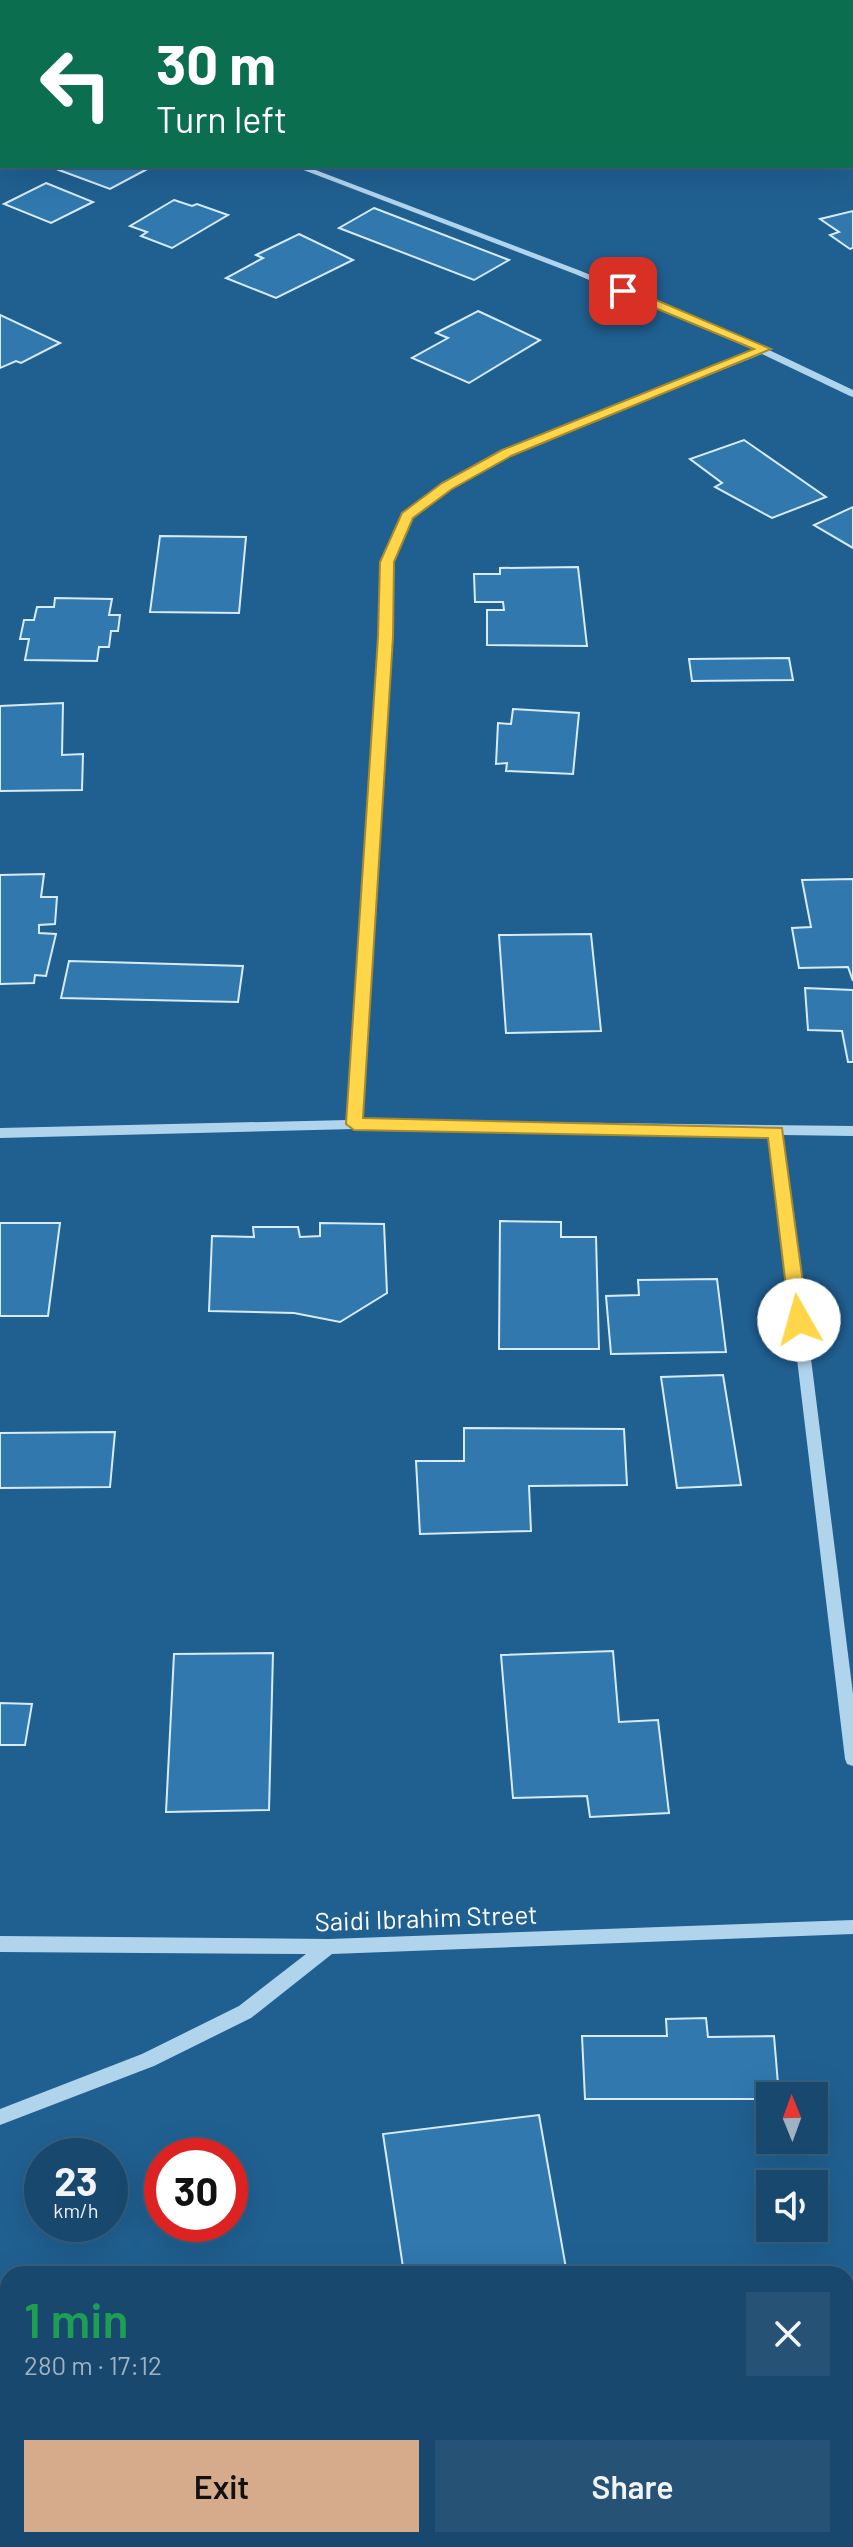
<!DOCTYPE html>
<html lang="en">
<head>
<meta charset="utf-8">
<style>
	:root { --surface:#18486d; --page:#255275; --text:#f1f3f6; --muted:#9fb2c2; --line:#366080; --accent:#d6ab8b }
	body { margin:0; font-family:Barlow,sans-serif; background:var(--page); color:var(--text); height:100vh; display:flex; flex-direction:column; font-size:30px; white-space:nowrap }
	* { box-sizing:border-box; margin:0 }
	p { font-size:26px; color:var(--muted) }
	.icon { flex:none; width:44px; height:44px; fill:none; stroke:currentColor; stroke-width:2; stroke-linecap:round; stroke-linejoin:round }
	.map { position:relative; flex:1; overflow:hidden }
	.panel { position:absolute; left:0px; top:2266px; width:854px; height:282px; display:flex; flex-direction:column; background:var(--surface); border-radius:24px 24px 0 0; box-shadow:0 8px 32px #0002,0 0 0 2px var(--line) }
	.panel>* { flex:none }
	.guide { position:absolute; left:0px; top:0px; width:854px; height:168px; box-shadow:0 8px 32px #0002,0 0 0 2px var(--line); background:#0b6e4f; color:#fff; overflow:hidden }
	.needle { width:52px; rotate:359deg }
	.controls { position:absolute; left:756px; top:2082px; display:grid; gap:16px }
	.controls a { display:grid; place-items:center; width:72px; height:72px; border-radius:0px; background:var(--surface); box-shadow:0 8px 32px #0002,0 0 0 2px var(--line); font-size:40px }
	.speed { position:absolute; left:24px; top:2138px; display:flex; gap:16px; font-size:40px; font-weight:700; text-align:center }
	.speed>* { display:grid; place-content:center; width:104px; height:104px; border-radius:50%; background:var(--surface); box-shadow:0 8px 32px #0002,0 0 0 2px var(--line); line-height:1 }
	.speed small { font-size:20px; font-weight:400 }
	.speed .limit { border:12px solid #d22; background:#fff; color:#111 }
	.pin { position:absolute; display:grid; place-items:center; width:68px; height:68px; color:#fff; margin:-34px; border-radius:16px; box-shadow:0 4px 12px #0006 }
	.me { position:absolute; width:88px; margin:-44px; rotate:353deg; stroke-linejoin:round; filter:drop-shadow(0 0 6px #0008) }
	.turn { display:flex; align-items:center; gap:28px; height:168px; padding:0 24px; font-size:36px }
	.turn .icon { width:104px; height:104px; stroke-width:2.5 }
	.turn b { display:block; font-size:56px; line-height:68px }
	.round { display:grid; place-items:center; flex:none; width:84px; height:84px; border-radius:0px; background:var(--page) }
	.headline { display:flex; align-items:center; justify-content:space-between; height:136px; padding:0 24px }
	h1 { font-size:48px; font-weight:600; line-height:60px; color:#1e9e55 }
	.primary-button { display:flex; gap:16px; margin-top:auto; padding:16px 24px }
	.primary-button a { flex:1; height:92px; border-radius:0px; background:var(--accent); color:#111; font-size:32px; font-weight:600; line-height:92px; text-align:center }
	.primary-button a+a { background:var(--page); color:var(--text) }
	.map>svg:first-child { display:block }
	.building { fill:#3078ae; stroke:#d7ebf9; stroke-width:2 }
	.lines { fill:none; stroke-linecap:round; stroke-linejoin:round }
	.minor { fill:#b1d4ed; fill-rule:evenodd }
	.route { fill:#ffd54a; stroke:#a68a30; stroke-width:2 }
	.labels { text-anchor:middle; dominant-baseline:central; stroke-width:8; stroke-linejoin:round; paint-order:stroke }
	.near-street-label { font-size:26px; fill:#fff; stroke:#206091 }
</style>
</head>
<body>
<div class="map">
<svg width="853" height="2547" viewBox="0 0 853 2547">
	<rect width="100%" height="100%" fill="#206091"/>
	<g class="building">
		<polygon points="67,166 153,166 110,189 59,170"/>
		<polygon points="46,183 93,202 51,223 4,204"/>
		<polygon points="174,200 192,206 197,204 228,215 172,248 141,236 147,232 130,226"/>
		<polygon points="374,208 509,260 474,280 339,228"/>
		<polygon points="853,211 853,248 850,249 830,235 839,232 820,219"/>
		<polygon points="299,234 353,260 276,298 226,278 263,258 256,255"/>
		<polygon points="478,311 540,340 469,383 412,358 448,338 436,333"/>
		<polygon points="0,315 60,343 21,363 16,361 0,368"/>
		<polygon points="744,440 826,497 772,518 715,487 722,483 690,459"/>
		<polygon points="853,507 853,548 814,525"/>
		<polygon points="160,536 246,537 239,613 150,612"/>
		<polygon points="578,567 587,646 487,645 487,610 504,610 503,602 475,602 474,574 500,574 500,568"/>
		<polygon points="55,598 112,599 109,615 120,615 118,631 111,631 109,647 99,647 97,661 25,660 29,639 20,639 24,620 34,620 37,607 54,607"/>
		<polygon points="789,658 793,680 692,681 689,659"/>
		<polygon points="63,703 62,755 83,754 82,790 0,791 0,706"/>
		<polygon points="513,709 579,713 573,774 506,771 507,763 496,764 498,723 511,724"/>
		<polygon points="44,874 41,897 57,897 55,924 39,925 39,933 56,934 46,976 35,975 34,983 0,984 0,875"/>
		<polygon points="853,879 853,981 848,967 799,968 792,928 811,927 802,880"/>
		<polygon points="591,934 601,1031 506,1033 499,935"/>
		<polygon points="69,961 243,966 238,1002 61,998"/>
		<polygon points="805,988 853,990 853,1062 848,1062 842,1031 808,1030"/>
		<polygon points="500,1221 561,1222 561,1237 596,1237 599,1349 499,1349"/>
		<polygon points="0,1223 60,1223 48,1316 0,1316"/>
		<polygon points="320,1223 384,1224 387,1293 340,1322 294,1313 209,1311 212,1236 254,1237 253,1227 298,1227 300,1237 320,1236"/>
		<polygon points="717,1279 726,1352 611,1354 606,1296 639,1295 638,1280"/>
		<polygon points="723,1375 741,1485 677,1488 661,1377"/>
		<polygon points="464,1428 624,1429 627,1485 529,1486 531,1531 420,1534 416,1461 464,1461"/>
		<polygon points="115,1432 110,1487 0,1488 0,1433"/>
		<polygon points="613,1651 619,1722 658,1720 669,1813 590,1817 587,1796 513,1798 501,1655"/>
		<polygon points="273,1653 269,1810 166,1812 174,1654"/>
		<polygon points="0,1703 32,1704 25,1745 0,1745"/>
		<polygon points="706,2018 708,2037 774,2036 779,2096 770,2096 770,2099 585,2099 582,2036 667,2036 666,2019"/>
		<polygon points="539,2115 567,2274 404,2274 383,2134"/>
		<polygon points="445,2540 613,2540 614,2547 447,2547"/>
	</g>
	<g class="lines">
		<g class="minor">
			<rect x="852" y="4" width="1" height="4"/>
			<polygon points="293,166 305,166 581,271 762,347 768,347 769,350 853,390 853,397 850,396 762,354 510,455 451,488 412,518 392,562 391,637 361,1120 853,1126 853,1136 783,1135 853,1694 853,1766 847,1764 845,1759 770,1134 354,1129 0,1138 0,1128 348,1120 379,637 382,562 403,514 443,484 502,451 754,350 575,274"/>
			<polygon points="853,1920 853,1934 332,1954 251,2018 154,2066 0,2125 0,2109 142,2054 239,2006 306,1954 0,1952 0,1936 329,1939"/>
		</g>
	</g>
	<polygon class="route" points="619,288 628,288 771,349 511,456 452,489 413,518 394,562 393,637 363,1118 782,1128 808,1320 799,1327 790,1320 768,1138 354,1130 346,1124 378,637 380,562 402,513 442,483 502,450 754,349 619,293"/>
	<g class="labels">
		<g class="near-street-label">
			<text transform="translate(426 1917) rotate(-2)">Saidi Ibrahim Street</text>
		</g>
	</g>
</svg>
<div class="controls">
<a><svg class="needle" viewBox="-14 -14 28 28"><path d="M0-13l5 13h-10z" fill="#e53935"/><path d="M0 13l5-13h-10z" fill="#9fb2c2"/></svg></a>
<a><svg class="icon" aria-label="sound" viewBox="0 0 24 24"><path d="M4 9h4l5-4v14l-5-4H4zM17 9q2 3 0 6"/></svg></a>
</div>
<div class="speed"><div>23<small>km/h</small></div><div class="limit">30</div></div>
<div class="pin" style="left:623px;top:291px;background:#d93025"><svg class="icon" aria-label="arrive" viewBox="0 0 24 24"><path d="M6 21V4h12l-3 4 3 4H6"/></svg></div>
<svg class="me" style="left:799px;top:1320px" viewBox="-20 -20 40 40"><circle r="19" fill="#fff"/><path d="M0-13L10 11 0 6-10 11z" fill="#ffd54a"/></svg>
<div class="guide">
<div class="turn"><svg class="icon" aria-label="left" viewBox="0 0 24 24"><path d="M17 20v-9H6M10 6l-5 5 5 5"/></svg><div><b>30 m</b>Turn left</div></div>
</div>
<section class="panel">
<div class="headline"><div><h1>1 min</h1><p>280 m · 17:12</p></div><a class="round"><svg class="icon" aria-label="close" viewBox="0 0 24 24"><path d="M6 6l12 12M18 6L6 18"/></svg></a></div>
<div class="primary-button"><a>Exit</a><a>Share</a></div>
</section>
</div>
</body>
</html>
